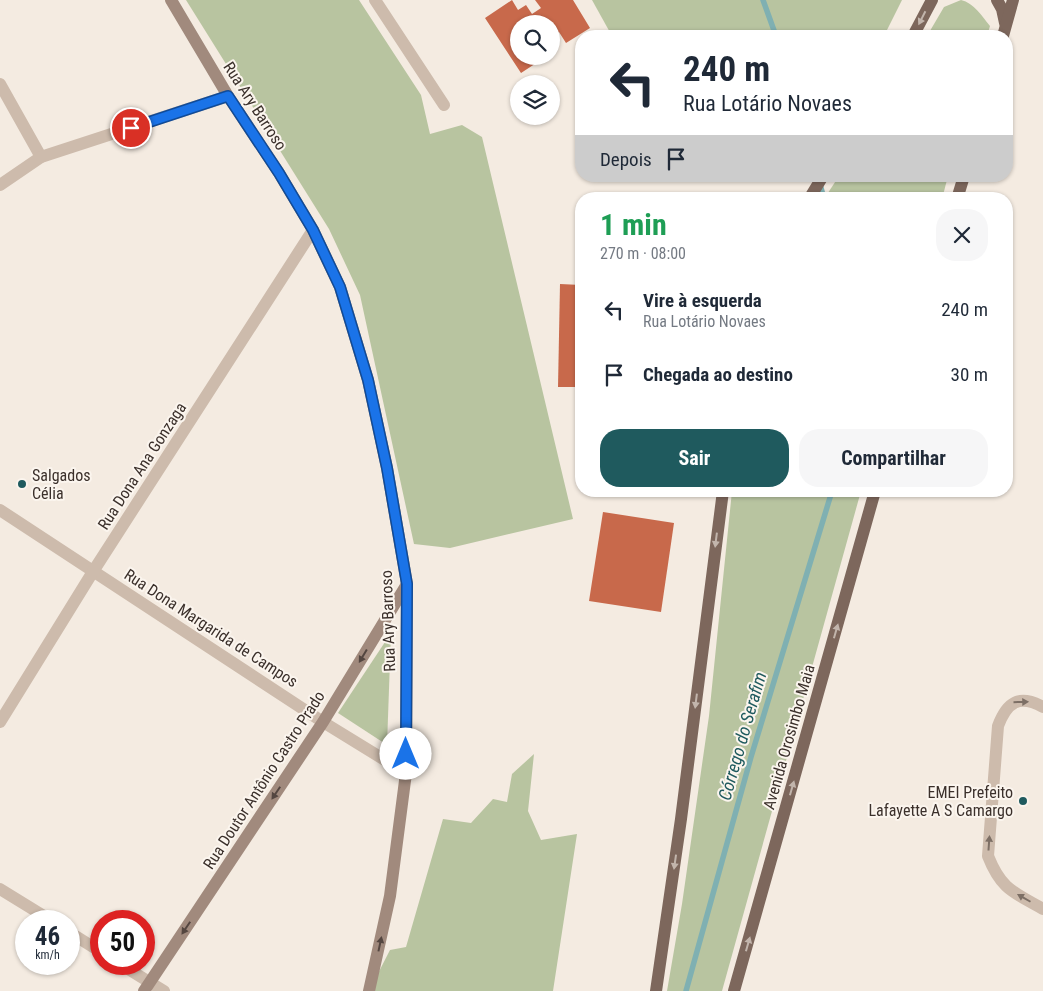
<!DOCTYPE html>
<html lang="pt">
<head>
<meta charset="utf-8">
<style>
	:root { --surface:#fff; --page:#f6f6f7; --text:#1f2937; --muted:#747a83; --accent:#1f5a5e }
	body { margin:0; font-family:"Roboto Condensed",sans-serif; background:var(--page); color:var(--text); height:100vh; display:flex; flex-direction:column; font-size:19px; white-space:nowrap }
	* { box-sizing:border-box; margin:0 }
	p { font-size:16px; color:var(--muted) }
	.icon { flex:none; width:28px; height:28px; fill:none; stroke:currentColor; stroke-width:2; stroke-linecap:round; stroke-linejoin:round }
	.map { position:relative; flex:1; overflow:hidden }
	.details { position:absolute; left:575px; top:192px; width:438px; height:305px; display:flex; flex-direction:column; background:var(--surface); border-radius:20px; box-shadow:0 1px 4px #0004 }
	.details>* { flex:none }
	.banner { position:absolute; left:575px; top:30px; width:438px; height:152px; border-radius:20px; box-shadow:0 1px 4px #0004; background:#fff; color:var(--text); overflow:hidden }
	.tools { position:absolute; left:510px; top:15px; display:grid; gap:10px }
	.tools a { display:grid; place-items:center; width:50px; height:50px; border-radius:50%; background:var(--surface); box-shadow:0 1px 4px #0004; font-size:25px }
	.speed { position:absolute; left:15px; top:910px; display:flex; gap:10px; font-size:25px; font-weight:700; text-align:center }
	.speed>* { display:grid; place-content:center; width:65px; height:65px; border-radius:50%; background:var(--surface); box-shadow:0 1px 4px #0004; line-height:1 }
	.speed small { font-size:12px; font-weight:400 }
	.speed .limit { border:8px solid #d22; background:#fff; color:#111 }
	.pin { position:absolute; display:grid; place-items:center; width:42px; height:42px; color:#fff; margin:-21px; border:2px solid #fff; border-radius:50%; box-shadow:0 1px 5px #0007 }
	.me { position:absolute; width:55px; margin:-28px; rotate:0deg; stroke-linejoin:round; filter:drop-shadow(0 0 4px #0008) }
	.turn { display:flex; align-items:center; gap:18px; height:105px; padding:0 25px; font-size:22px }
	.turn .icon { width:65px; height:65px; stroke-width:2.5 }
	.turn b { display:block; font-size:35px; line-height:42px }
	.then { display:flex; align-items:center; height:48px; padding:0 25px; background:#0003; gap:10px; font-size:19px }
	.round { display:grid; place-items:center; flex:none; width:52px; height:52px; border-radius:20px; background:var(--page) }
	.headline { display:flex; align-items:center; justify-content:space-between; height:85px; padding:0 25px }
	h1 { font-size:30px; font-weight:700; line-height:38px; color:#1e9e55 }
	.action { display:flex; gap:10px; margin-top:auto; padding:10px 25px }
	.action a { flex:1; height:58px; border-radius:20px; background:var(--accent); color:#fff; font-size:20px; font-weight:700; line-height:58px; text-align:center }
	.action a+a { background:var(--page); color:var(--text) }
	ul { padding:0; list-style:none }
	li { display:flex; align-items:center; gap:15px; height:65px; padding:0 25px }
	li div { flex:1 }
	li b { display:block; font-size:19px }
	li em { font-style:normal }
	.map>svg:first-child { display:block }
	.green { fill:#b8c4a0 }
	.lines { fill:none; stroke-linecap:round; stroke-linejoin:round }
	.stream { stroke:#7fb0b2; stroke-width:5.5 }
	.building { fill:#c8694b }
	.minor { stroke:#cdbbac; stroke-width:12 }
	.secondary { stroke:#a18a7d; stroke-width:12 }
	.primary { stroke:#7d675c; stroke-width:12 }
	.oneway { fill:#c2b5ac }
	.oneway2 { fill:#544640 }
	.oneway3 { fill:#7d6f65 }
	.route-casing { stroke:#114b97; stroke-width:12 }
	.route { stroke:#1a73e8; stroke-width:9 }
	.poi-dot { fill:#1f5a5e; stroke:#fbf5ee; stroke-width:2 }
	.labels { text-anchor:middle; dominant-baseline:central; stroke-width:4; stroke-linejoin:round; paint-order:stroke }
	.street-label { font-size:16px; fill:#3b302b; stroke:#fbf5ee }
	.poi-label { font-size:16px; fill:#3b302b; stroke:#fbf5ee; text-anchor:start }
	.water-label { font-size:18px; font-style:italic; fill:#1f5a5e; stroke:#fbf5ee }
</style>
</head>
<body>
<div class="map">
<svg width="1043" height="991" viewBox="0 0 1043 991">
	<rect width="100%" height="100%" fill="#f4ebe1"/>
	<g class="green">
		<polygon points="186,0 359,0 421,95 430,134 462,125 482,137 573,519 450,548 414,544 360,295 329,229"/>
		<polygon points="592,0 902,0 884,36 612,36"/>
		<path d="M961,0C974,3 982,16 990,26L987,36H927L944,7Z"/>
		<polygon points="839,176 948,176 942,199 824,199"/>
		<polygon points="732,491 861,491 722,991 667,991 682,904 709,716"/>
		<polygon points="391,633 387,745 338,713"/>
		<polygon points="534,754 528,811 541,840 577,834 553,991 369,991 390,950 406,947 443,819 471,823 493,799 507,802 512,774"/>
	</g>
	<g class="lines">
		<g class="stream">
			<polyline points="763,0 776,36"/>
			<polyline points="820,184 824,199"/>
			<polyline points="686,991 751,757 832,491"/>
		</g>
	</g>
	<g class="building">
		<polygon points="512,0 518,10 526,5 532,14 541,8 535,0 573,0 590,28 566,43 559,32 551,37 551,24 519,24 519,56 547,56 521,73 485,18"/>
		<polygon points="560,284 581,285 581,387 558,387"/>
		<polygon points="603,512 674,523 661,612 589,601"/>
	</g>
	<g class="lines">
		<g class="minor">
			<polyline points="375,0 444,105"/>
			<polyline points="0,84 41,157"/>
			<polyline points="0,185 41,157 228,96"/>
			<polyline points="0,510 323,722 406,773"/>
			<path d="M1043,707C1019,694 1007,702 998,726L988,856C1001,889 1013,892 1043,909"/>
			<polyline points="0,722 94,570 313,230"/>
			<polyline points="0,889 52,921"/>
			<polyline points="69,932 101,952"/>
			<polyline points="120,964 164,991"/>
		</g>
		<g class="secondary">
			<polyline points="171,0 228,96 279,173 313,230 340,287 368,380 387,468 407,584 406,773 390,896 369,991"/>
			<polyline points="144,991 323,722 407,584"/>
		</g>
		<g class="primary">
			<polyline points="997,0 1002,9 1005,23"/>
			<polyline points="913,36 932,0"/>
			<polyline points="1003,36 1013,0"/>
			<polyline points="809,199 823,176"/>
			<polyline points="957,199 964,176"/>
			<polyline points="656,991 681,819 723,491"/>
			<polyline points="734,991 875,491"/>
		</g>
	</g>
	<defs><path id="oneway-solid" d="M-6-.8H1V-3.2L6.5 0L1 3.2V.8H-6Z" transform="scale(1.25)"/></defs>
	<g class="oneway">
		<use href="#oneway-solid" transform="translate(922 18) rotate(117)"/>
		<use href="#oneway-solid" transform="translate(716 540) rotate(97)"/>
		<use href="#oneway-solid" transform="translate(836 631) rotate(-74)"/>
		<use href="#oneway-solid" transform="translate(696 701) rotate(97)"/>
		<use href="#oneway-solid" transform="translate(792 788) rotate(-74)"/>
		<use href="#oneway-solid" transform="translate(675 862) rotate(98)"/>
		<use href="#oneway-solid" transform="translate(748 944) rotate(-74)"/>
	</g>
	<g class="oneway2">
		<use href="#oneway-solid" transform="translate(363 656) rotate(121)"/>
		<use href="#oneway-solid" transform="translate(276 793) rotate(124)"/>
		<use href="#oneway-solid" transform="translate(186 928) rotate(124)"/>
		<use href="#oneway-solid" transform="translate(380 944) rotate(-78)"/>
	</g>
	<g class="oneway3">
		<use href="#oneway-solid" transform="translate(1021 702) rotate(-1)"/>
		<use href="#oneway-solid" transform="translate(989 843) rotate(-86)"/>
		<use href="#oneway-solid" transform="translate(1024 898) rotate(-150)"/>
	</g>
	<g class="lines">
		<defs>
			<polyline id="route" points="131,128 228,96 279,173 313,230 340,287 368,380 387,468 407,584 406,754"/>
		</defs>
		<use href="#route" class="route-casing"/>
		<use href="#route" class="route"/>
	</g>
	<g class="poi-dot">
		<circle cx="22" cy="484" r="5"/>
		<circle cx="1023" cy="801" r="5"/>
	</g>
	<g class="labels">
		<g class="street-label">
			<text transform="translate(255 106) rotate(57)">Rua Ary Barroso</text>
			<text transform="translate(142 466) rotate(-57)">Rua Dona Ana Gonzaga</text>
			<text transform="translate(388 621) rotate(-92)">Rua Ary Barroso</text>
			<text transform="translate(211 628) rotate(33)">Rua Dona Margarida de Campos</text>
			<text transform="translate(789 737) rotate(-74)">Avenida Orosimbo Maia</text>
			<text transform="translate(264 780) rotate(-57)">Rua Doutor Antônio Castro Prado</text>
		</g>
		<g class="poi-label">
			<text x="32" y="475">Salgados<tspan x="32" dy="18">Célia</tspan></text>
			<text x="1013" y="792" text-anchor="end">EMEI Prefeito<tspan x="1013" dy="18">Lafayette A S Camargo</tspan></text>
		</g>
		<g class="water-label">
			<text transform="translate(742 736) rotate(-74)">Córrego do Serafim</text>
		</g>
	</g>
</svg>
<div class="tools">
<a><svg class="icon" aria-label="search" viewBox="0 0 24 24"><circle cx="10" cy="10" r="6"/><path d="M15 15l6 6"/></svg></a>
<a><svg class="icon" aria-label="layers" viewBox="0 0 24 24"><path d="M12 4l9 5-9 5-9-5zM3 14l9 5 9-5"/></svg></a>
</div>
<div class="speed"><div>46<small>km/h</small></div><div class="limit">50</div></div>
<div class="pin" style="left:131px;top:128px;background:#d93025"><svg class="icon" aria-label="arrive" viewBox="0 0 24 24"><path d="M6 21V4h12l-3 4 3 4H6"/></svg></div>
<svg class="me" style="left:406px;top:754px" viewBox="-20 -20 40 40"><circle r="19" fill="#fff"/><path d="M0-13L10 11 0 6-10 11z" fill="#1a73e8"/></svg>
<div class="banner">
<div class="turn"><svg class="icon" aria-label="left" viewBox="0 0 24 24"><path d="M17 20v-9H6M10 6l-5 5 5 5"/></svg><div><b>240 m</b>Rua Lotário Novaes</div></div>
<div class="then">Depois<svg class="icon" aria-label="arrive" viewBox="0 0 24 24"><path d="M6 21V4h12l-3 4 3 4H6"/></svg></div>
</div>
<section class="details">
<div class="headline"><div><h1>1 min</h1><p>270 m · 08:00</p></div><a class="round"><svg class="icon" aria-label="close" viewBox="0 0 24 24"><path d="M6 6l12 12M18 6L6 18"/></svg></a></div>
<ul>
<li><svg class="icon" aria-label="left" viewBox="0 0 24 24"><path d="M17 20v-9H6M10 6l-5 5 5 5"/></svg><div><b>Vire à esquerda</b><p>Rua Lotário Novaes</p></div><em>240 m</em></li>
<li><svg class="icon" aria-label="arrive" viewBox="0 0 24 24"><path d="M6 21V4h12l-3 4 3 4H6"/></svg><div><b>Chegada ao destino</b></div><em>30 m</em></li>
</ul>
<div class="action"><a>Sair</a><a>Compartilhar</a></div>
</section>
</div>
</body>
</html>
